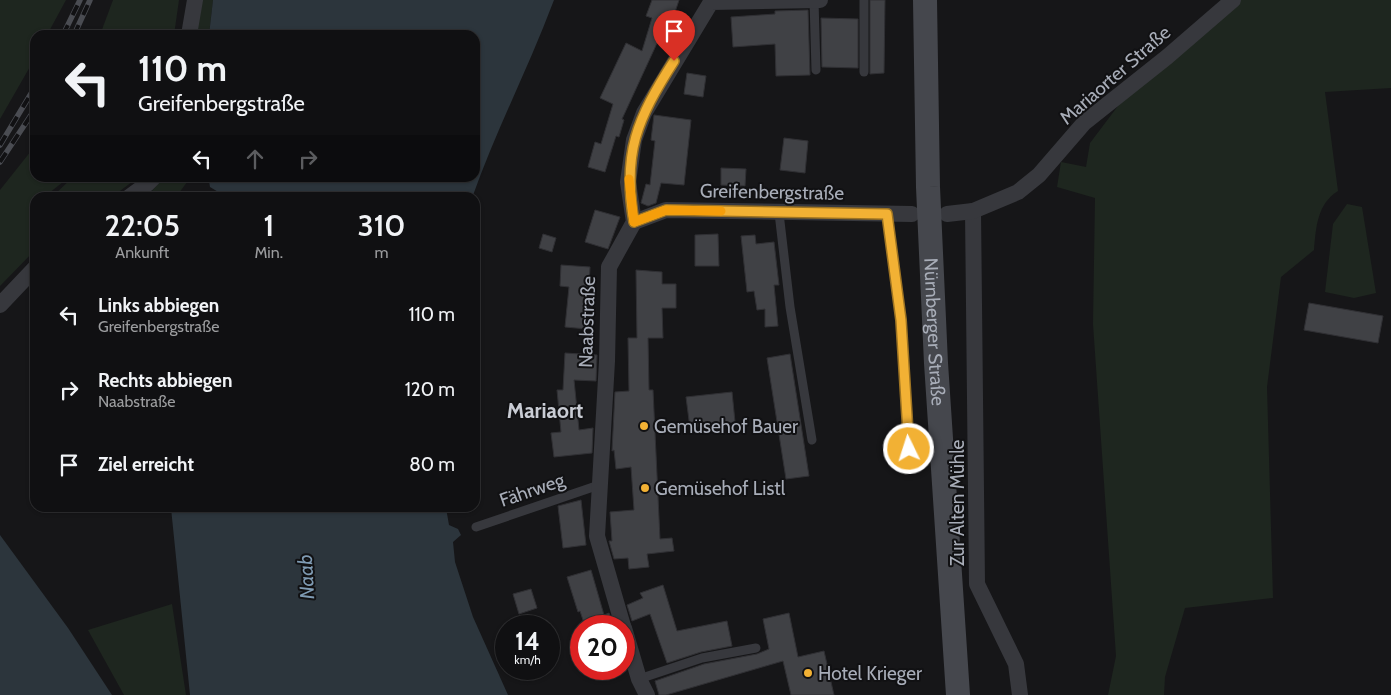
<!DOCTYPE html>
<html lang="de">
<head>
<meta charset="utf-8">
<style>
	:root { --surface:#101012; --page:#1e1e20; --text:#f1f3f6; --muted:#9c9d9f; --line:#303032 }
	body { margin:0; font-family:Cabin,sans-serif; background:var(--page); color:var(--text); height:100vh; display:flex; flex-direction:column; font-size:19px; white-space:nowrap }
	* { box-sizing:border-box; margin:0 }
	p { font-size:16px; color:var(--muted) }
	.icon { flex:none; width:28px; height:28px; fill:none; stroke:currentColor; stroke-width:2; stroke-linecap:round; stroke-linejoin:round }
	.map { position:relative; flex:1; overflow:hidden }
	.drawer { position:absolute; left:30px; top:192px; width:450px; height:320px; display:flex; flex-direction:column; background:var(--surface); border-radius:15px; box-shadow:0 1px 4px #0004,0 0 0 1px var(--line) }
	.drawer>* { flex:none }
	.top-card { position:absolute; left:30px; top:30px; width:450px; height:152px; border-radius:15px; box-shadow:0 1px 4px #0004,0 0 0 1px var(--line); background:#101012; color:var(--text); overflow:hidden }
	.speed { position:absolute; left:495px; top:615px; display:flex; gap:10px; font-size:25px; font-weight:700; text-align:center }
	.speed>* { display:grid; place-content:center; width:65px; height:65px; border-radius:50%; background:var(--surface); box-shadow:0 1px 4px #0004,0 0 0 1px var(--line); line-height:1 }
	.speed small { font-size:12px; font-weight:400 }
	.speed .limit { border:8px solid #d22; background:#fff; color:#111 }
	.pin { position:absolute; display:grid; place-items:center; width:42px; height:42px; color:#fff; margin:-51px -21px; border-radius:50% 50% 50% 0; rotate:-45deg; box-shadow:0 0 5px #0007 }
	.pin .icon { rotate:45deg }
	.me { position:absolute; width:55px; margin:-28px; rotate:356deg; stroke-linejoin:round; filter:drop-shadow(0 0 4px #0008) }
	.turn { display:flex; align-items:center; gap:18px; height:105px; padding:0 25px; font-size:22px }
	.turn .icon { width:65px; height:65px; stroke-width:2.5 }
	.turn b { display:block; font-size:35px; line-height:42px }
	.lanes { display:flex; align-items:center; height:48px; padding:0 25px; background:#0003; justify-content:center; gap:25px; direction:ltr }
	.lanes .off { opacity:.35 }
	.eta { display:flex; justify-content:space-evenly; align-items:center; height:85px; text-align:center }
	.eta b { font-size:30px; font-weight:600; line-height:35px }
	ul { padding:0; list-style:none }
	li { display:flex; align-items:center; gap:15px; height:75px; padding:0 25px }
	li div { flex:1 }
	li b { display:block; font-size:19px }
	li em { font-style:normal }
	.map>svg:first-child { display:block }
	.green { fill:#1e261f }
	.water { fill:#2c353c }
	.building { fill:#404145; stroke:#303034 }
	.lines { fill:none; stroke-linecap:round; stroke-linejoin:round }
	.service { stroke:#37383d; stroke-width:9 }
	.minor { stroke:#37383d; stroke-width:16 }
	.secondary { stroke:#45474d; stroke-width:24 }
	.rail-casing { stroke:#4a4c52; stroke-width:5.5 }
	.rail { stroke:#111113; stroke-width:4; stroke-dasharray:11; stroke-linecap:butt }
	.route-casing { stroke:#9d7322; stroke-width:12 }
	.route { stroke:#f2b134; stroke-width:9 }
	.slow { stroke:#f59e0b; stroke-width:9 }
	.poi-dot { fill:#f2b134; stroke:#111113; stroke-width:2 }
	.labels { text-anchor:middle; dominant-baseline:central; stroke-width:4; stroke-linejoin:round; paint-order:stroke }
	.street-label { font-size:19px; fill:#a8adb8; stroke:#111113 }
	.poi-label { font-size:19px; fill:#a8adb8; stroke:#111113; text-anchor:start }
	.water-label { font-size:20px; font-style:italic; fill:#7f9bb3; stroke:#111113 }
	.quarter-label { font-size:21px; font-weight:bold; fill:#c9ccd4; stroke:#111113 }
</style>
</head>
<body>
<div class="map">
<svg width="1391" height="695" viewBox="0 0 1391 695">
	<rect width="100%" height="100%" fill="#161618"/>
	<g class="green">
		<polygon points="0,0 66,0 47,35 35,35 35,58 0,119"/>
		<polygon points="113,0 179,0 174,35 100,35"/>
		<polygon points="200,0 213,0 209,35 197,35"/>
		<path d="M1238,0H1391V88L1325,92L1338,191C1317,204 1316,228 1314,250L1281,277L1267,387L1273,598L1185,608L1165,677L1164,695H1108L1116,656L1093,324L1095,198L1057,187L1061,162L1086,167L1090,143L1121,102Z"/>
		<polygon points="35,146 35,178 68,178 44,197 35,198 35,205 30,210 35,217 35,250 0,286 0,190"/>
		<polygon points="72,178 137,178 112,197 52,197"/>
		<polygon points="163,178 190,178 176,197 146,198"/>
		<polygon points="1347,204 1362,207 1376,293 1354,298 1325,292 1333,224"/>
		<polygon points="172,604 186,695 124,695 88,630"/>
	</g>
	<g class="water">
		<path d="M213,0H554C529,67 496,130 472,198L220,197V193L210,187L209,181L216,178H475V35H209Z"/>
		<polygon points="171,508 446,508 449,525 458,529 461,535 453,542 455,562 473,617 508,695 190,695"/>
		<polygon points="0,535 68,628 112,695 0,695"/>
	</g>
	<g class="building">
		<polygon points="652,0 679,0 665,43 658,41 622,119 624,120 619,137 616,136 605,172 588,167 595,142 601,144 613,104 600,98 626,43 642,51 652,18 646,16"/>
		<polygon points="870,0 885,0 884,73 870,74"/>
		<polygon points="808,10 810,75 776,76 775,44 733,47 731,17 775,14 775,11"/>
		<polygon points="821,18 858,19 858,68 822,67"/>
		<polygon points="687,73 706,76 703,97 684,94"/>
		<polygon points="654,115 691,120 684,185 661,183 656,203 648,206 641,203 646,184 650,185 655,141 651,140"/>
		<polygon points="784,138 808,141 805,173 780,170"/>
		<polygon points="721,168 746,169 745,186 721,185"/>
		<polygon points="595,210 620,217 608,249 585,242"/>
		<polygon points="543,234 556,238 552,252 539,248"/>
		<polygon points="718,234 719,266 695,266 695,235"/>
		<polygon points="755,235 756,244 774,242 779,285 774,285 778,326 765,327 765,309 757,310 754,291 747,292 741,236"/>
		<polygon points="561,265 590,267 587,329 565,327 569,287 560,286"/>
		<polygon points="636,270 662,272 662,284 676,284 676,308 662,308 663,338 648,338 649,390 653,390 660,539 672,538 674,551 647,554 649,567 629,569 628,558 614,559 609,541 612,541 610,512 634,510 631,467 616,469 614,450 612,451 615,392 629,391 628,338 637,338"/>
		<polygon points="1309,303 1383,316 1378,343 1304,330"/>
		<polygon points="565,353 597,355 596,381 574,380 579,430 593,428 592,453 554,457 551,433 561,432 557,390 563,390"/>
		<polygon points="790,354 809,476 786,479 767,358"/>
		<polygon points="732,392 735,422 690,428 686,397"/>
		<polygon points="581,500 586,545 563,548 558,506"/>
		<polygon points="591,570 604,615 609,613 613,626 578,626 584,623 580,611 578,612 567,577"/>
		<polygon points="663,585 677,631 727,621 732,646 701,652 667,663 650,614 632,621 627,605 643,598 640,593"/>
		<polygon points="531,589 537,608 519,614 513,594"/>
		<polygon points="789,613 798,657 824,651 834,695 791,695 783,661 666,695 659,695 655,681 704,664 757,654 769,649 763,619"/>
	</g>
	<g class="lines">
		<g class="service">
			<polyline points="814,0 816,70"/>
			<polyline points="864,0 864,72"/>
			<polyline points="779,213 790,307 812,440"/>
			<polyline points="887,214 901,320 909,449"/>
			<polyline points="476,527 599,485"/>
			<polyline points="639,679 702,658 756,648"/>
		</g>
		<g class="minor">
			<polyline points="189,35 195,0"/>
			<polyline points="128,198 147,184 153,178"/>
			<polyline points="973,211 977,584 1016,664 1020,695"/>
			<polyline points="947,214 973,211 1018,192 1039,175 1084,123 1167,57 1233,0"/>
			<polyline points="634,222 666,210 912,214"/>
			<polyline points="0,305 35,268"/>
			<polyline points="623,626 597,536 607,361 609,267 634,222 628,182 634,140 644,113 711,2 820,0"/>
			<polyline points="624,628 639,679 647,695"/>
		</g>
		<path class="secondary" id="s1" d="M925,0L928,187L936,363L958,695"/>
		<defs>
			<g id="rail">
				<polyline points="63,35 80,0"/>
				<polyline points="74,35 90,0"/>
				<polyline points="0,145 35,87"/>
				<polyline points="0,162 35,109"/>
			</g>
		</defs>
		<use href="#rail" class="rail-casing"/>
		<use href="#rail" class="rail"/>
	</g>
	<g class="lines">
		<defs>
			<path id="route" d="M674,61C637,119 622,153 634,222L666,210L887,214L901,320L909,449"/>
		</defs>
		<use href="#route" class="route-casing"/>
		<use href="#route" class="route"/>
		<polyline class="slow" points="629,179 634,222 666,210 721,211"/>
	</g>
	<g class="poi-dot">
		<circle cx="644" cy="426" r="5"/>
		<circle cx="645" cy="488" r="5"/>
		<circle cx="808" cy="673" r="5"/>
	</g>
	<g class="labels">
		<g class="street-label">
			<text transform="translate(1115 75) rotate(-41)">Mariaorter Straße</text>
			<text transform="translate(772 192) rotate(1)">Greifenbergstraße</text>
			<text transform="translate(587 322) rotate(-88)">Naabstraße</text>
			<text stroke="none"><textPath href="#s1" startOffset="332">Nürnberger Straße</textPath></text>
			<text transform="translate(532 490) rotate(-19)">Fährweg</text>
			<text transform="translate(957 503) rotate(-90)">Zur Alten Mühle</text>
		</g>
		<g class="poi-label">
			<text x="654" y="426">Gemüsehof Bauer</text>
			<text x="655" y="488">Gemüsehof Listl</text>
			<text x="818" y="673">Hotel Krieger</text>
		</g>
		<g class="water-label">
			<text transform="translate(306 577) rotate(-93)">Naab</text>
		</g>
		<g class="quarter-label">
			<text x="545" y="410">Mariaort</text>
		</g>
	</g>
</svg>
<div class="speed"><div>14<small>km/h</small></div><div class="limit">20</div></div>
<div class="pin" style="left:674px;top:61px;background:#d93025"><svg class="icon" aria-label="arrive" viewBox="0 0 24 24"><path d="M6 21V4h12l-3 4 3 4H6"/></svg></div>
<svg class="me" style="left:909px;top:449px" viewBox="-20 -20 40 40"><circle r="17" fill="#f2b134" stroke="#fff" stroke-width="3"/><path d="M0-11L8 9 0 5-8 9z" fill="#fff"/></svg>
<div class="top-card">
<div class="turn"><svg class="icon" aria-label="left" viewBox="0 0 24 24"><path d="M17 20v-9H6M10 6l-5 5 5 5"/></svg><div><b>110 m</b>Greifenbergstraße</div></div>
<div class="lanes"><svg class="icon" aria-label="left" viewBox="0 0 24 24"><path d="M17 20v-9H6M10 6l-5 5 5 5"/></svg><svg class="icon off" aria-label="ahead" viewBox="0 0 24 24"><path d="M12 20V5M6 11l6-6 6 6"/></svg><svg class="icon off" aria-label="right" viewBox="0 0 24 24"><path d="M7 20v-9h11M14 6l5 5-5 5"/></svg></div>
</div>
<section class="drawer">
<div class="eta">
<div><b>22:05</b><p>Ankunft</p></div>
<div><b>1</b><p>Min.</p></div>
<div><b>310</b><p>m</p></div>
</div>
<ul>
<li><svg class="icon" aria-label="left" viewBox="0 0 24 24"><path d="M17 20v-9H6M10 6l-5 5 5 5"/></svg><div><b>Links abbiegen</b><p>Greifenbergstraße</p></div><em>110 m</em></li>
<li><svg class="icon" aria-label="right" viewBox="0 0 24 24"><path d="M7 20v-9h11M14 6l5 5-5 5"/></svg><div><b>Rechts abbiegen</b><p>Naabstraße</p></div><em>120 m</em></li>
<li><svg class="icon" aria-label="arrive" viewBox="0 0 24 24"><path d="M6 21V4h12l-3 4 3 4H6"/></svg><div><b>Ziel erreicht</b></div><em>80 m</em></li>
</ul>
</section>
</div>
</body>
</html>
